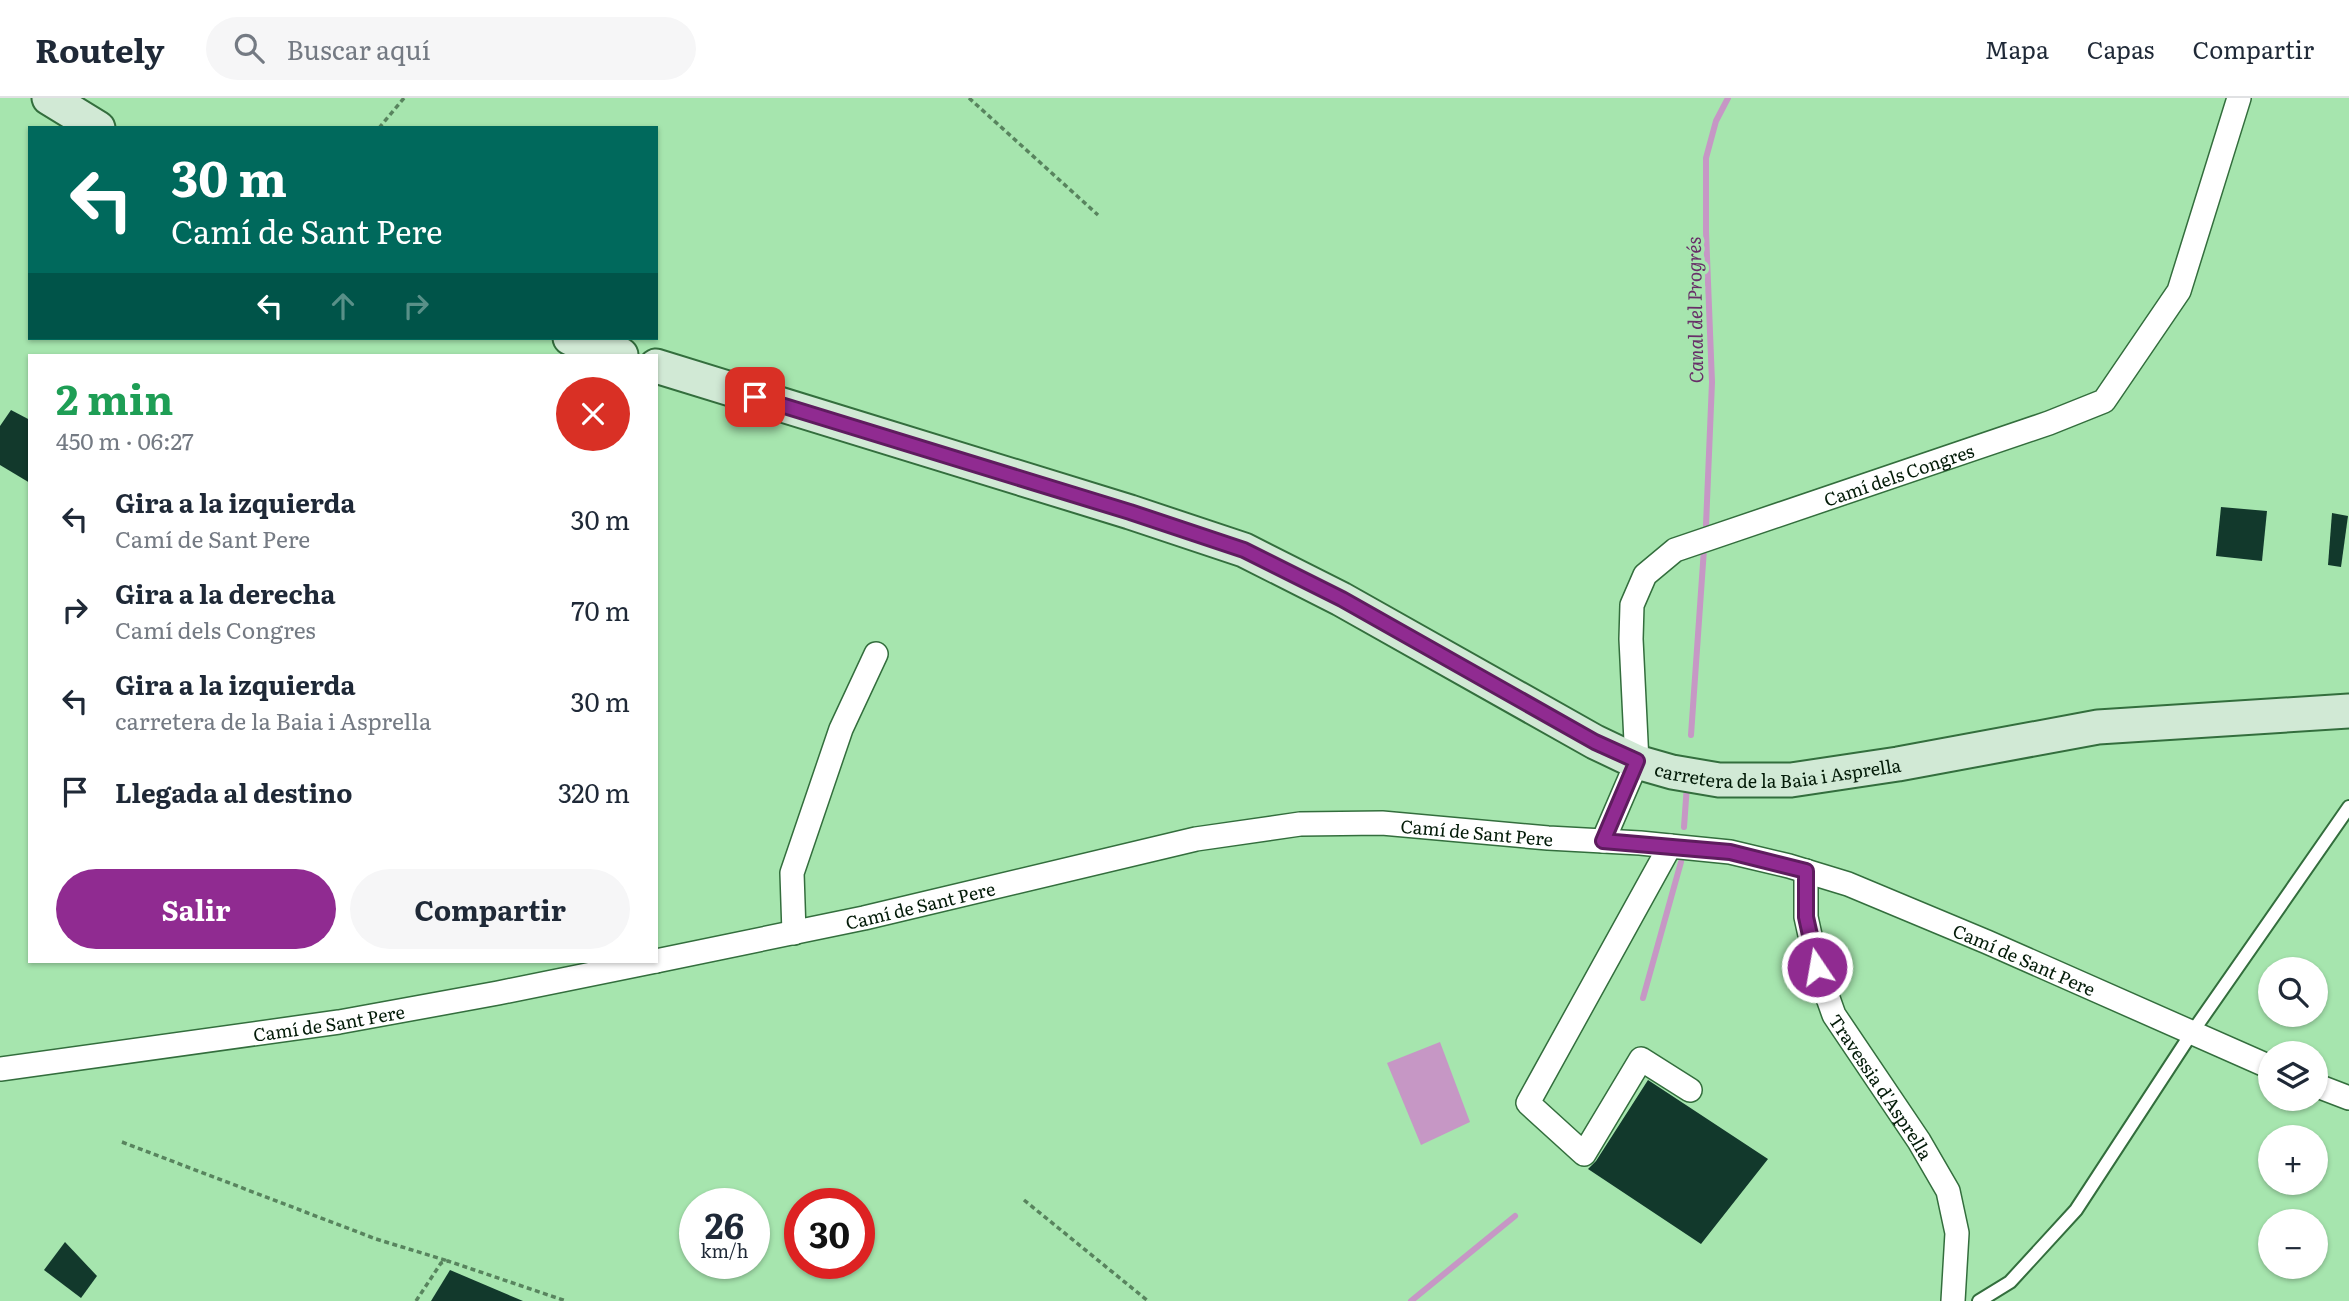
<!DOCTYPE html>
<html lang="es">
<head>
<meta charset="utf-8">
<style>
	:root { --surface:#fff; --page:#f6f6f7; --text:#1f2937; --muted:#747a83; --line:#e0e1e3; --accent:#902b91 }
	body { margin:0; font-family:Literata,serif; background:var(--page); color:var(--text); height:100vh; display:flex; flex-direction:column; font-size:26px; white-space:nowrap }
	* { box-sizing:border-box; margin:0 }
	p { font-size:23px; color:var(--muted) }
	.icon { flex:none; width:38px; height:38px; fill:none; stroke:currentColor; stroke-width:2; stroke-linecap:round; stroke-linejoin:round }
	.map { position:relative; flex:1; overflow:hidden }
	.sheet { position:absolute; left:28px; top:256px; width:630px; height:609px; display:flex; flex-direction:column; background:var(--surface); border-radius:0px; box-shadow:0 2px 5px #0004 }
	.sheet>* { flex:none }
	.guide { position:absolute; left:28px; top:28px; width:630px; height:214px; border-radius:0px; box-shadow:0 2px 5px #0004; background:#00695c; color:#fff; overflow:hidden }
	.buttons { position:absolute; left:2258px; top:859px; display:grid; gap:14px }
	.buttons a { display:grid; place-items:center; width:70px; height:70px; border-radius:50%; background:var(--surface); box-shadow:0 2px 5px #0004; font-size:35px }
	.speed { position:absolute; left:679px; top:1090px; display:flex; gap:14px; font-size:35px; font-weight:700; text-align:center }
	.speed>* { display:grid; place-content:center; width:91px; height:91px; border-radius:50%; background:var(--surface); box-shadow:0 2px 5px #0004; line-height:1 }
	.speed small { font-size:18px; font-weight:400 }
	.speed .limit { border:10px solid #d22; background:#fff; color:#111 }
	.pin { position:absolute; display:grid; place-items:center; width:60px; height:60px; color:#fff; margin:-30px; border-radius:14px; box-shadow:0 4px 10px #0006 }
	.me { position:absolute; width:77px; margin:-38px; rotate:348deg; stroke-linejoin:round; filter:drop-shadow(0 0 5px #0008) }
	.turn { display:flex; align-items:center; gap:24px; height:147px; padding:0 28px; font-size:32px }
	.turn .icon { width:91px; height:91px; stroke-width:2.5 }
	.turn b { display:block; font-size:49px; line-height:60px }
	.lanes { display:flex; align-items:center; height:66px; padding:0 28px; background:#0003; justify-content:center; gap:35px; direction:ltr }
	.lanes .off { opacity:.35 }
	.round { display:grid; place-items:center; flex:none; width:74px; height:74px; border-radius:37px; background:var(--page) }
	.summary { display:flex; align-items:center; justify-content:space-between; height:119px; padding:0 28px }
	h1 { font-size:42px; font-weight:700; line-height:52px; color:#1e9e55 }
	.button { display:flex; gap:14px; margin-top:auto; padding:14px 28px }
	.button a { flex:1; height:80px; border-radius:42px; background:var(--accent); color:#fff; font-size:28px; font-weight:700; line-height:80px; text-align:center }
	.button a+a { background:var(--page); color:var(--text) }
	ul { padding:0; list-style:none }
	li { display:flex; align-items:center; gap:21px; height:91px; padding:0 28px }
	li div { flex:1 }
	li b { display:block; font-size:26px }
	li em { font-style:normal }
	header { display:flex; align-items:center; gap:42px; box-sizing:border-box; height:98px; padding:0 35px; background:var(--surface); border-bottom:2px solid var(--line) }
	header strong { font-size:33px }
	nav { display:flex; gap:38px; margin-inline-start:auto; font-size:24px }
	.search { width:490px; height:63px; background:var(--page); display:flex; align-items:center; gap:18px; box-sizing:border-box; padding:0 24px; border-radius:38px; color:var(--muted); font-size:26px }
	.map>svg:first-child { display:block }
	.water { fill:#c697c5 }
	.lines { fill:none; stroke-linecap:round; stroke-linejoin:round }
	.stream { stroke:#c697c5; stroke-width:6 }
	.building { fill:#12392c }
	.service-casing { stroke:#336e3d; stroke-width:16 }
	.minor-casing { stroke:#336e3d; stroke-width:26 }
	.secondary-casing { stroke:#336e3d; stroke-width:37 }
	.path { stroke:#58845e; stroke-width:3.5; stroke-dasharray:5 3.5; stroke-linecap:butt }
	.service { stroke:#fff; stroke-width:12 }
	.minor { stroke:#fff; stroke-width:23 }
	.secondary { stroke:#d1e9d5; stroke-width:33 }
	.route-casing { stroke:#5e1c5e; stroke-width:18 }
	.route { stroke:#902b91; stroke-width:12 }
	.labels { text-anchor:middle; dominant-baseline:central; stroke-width:7; stroke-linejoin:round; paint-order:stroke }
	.street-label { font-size:18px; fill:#031b08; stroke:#a6e5ae }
	.water-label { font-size:19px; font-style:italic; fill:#682f68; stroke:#a6e5ae }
</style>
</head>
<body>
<header>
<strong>Routely</strong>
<div class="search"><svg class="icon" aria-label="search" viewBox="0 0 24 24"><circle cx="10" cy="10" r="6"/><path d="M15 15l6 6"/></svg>Buscar aquí</div>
<nav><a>Mapa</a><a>Capas</a><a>Compartir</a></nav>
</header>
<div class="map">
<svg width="2349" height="1203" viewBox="0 0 2349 1203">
	<rect width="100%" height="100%" fill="#a6e5ae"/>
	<polygon class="water" points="1440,944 1470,1024 1421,1047 1387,965"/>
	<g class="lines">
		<g class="stream">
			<polyline points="1706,427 1712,284 1706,134 1706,60 1716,23 1728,0"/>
			<polyline points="1691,637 1704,451"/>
			<polyline points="1684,729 1687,687"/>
			<polyline points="1643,900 1681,764"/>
			<polyline points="1411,1203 1515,1118"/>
		</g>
	</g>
	<g class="building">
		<polygon points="11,312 30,322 30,385 0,367 0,328"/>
		<polygon points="2221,409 2267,413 2262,463 2216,458"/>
		<polygon points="2332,415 2348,418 2341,469 2328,467"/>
		<polygon points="1648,982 1768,1061 1701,1146 1588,1071 1596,1063"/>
		<polygon points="65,1144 97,1178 81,1200 44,1172"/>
		<polygon points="450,1172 523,1203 431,1203"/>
	</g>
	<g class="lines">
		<defs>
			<polyline id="service" points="1979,1203 2010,1184 2076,1112 2191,936 2349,709"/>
			<g id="minor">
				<path id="s1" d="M1603,743L1637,664L1631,541L1632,507L1645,477L1675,452L2049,325L2104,303L2179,193L2239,0"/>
				<polyline points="1670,748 1528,1005 1584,1056 1641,961 1690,992"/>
				<path id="s2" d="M1806,773V819L1817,869L1834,917L1919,1043L1948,1093L1957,1135L1953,1203"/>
				<polyline points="794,835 792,775 841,631 876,556"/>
				<path id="s3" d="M656,863L864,820L1196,741L1300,726L1382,725L1548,740L1640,745L1730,754L1789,768L1848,786L1987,844L2270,969"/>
				<path id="s4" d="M0,971L339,924L498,895L656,863"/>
				<polyline points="2315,987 2349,1000"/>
			</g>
			<g id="secondary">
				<polyline points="49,0 98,30"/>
				<polyline points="570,240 621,257"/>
				<path id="s5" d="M656,268L1130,414L1244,452L1341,501L1595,644L1637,664L1672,674L1719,682H1791L1898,666L2098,629L2349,613"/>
			</g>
		</defs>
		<use href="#service" class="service-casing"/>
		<use href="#minor" class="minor-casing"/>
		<use href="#secondary" class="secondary-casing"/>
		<g class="path">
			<polyline points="969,0 1098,117"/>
			<polyline points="379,30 404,0"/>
			<polyline points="122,1044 376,1141 448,1163"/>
			<polyline points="1024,1102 1148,1203"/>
			<polyline points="416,1203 441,1165 448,1163 566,1203"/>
		</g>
		<use href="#service" class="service"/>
		<use href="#minor" class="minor"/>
		<use href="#secondary" class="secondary"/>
	</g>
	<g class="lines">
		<defs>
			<polyline id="route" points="755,299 1130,414 1244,452 1342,501 1595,644 1637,663 1603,743 1730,754 1806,773 1806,819 1817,869"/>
		</defs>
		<use href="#route" class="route-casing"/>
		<use href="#route" class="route"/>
	</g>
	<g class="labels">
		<g class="street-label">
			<text stroke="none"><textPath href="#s1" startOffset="551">Camí dels Congres</textPath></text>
			<text stroke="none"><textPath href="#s5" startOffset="1206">carretera de la Baia i Asprella</textPath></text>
			<text stroke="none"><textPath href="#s3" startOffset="836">Camí de Sant Pere</textPath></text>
			<text stroke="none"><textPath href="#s3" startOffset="270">Camí de Sant Pere</textPath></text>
			<text stroke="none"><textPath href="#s3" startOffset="1404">Camí de Sant Pere</textPath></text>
			<text stroke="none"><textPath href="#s4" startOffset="332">Camí de Sant Pere</textPath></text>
			<text stroke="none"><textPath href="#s2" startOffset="234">Travessia d'Asprella</textPath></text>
		</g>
		<g class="water-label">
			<text transform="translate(1694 212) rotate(-91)">Canal del Progrés</text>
		</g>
	</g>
</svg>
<div class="buttons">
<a><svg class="icon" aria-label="search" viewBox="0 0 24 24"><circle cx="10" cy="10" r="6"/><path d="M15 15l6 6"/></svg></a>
<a><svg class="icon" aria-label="layers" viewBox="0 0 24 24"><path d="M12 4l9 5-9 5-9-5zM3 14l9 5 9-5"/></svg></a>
<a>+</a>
<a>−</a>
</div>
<div class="speed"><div>26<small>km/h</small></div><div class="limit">30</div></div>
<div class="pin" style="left:755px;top:299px;background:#d93025"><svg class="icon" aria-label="arrive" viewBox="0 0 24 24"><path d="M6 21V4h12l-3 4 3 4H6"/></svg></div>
<svg class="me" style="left:1817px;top:869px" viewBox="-20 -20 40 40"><circle r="17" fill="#902b91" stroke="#fff" stroke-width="3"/><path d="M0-11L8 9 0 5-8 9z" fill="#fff"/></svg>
<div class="guide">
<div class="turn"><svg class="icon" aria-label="left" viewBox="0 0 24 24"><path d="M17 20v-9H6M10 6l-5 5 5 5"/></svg><div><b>30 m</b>Camí de Sant Pere</div></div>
<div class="lanes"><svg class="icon" aria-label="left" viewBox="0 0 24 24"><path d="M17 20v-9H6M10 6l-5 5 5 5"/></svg><svg class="icon off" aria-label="ahead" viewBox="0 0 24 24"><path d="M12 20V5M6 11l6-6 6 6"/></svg><svg class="icon off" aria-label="right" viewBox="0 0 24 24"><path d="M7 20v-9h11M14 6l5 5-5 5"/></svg></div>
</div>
<section class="sheet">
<div class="summary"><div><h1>2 min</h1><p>450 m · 06:27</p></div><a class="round" style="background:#d93025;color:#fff"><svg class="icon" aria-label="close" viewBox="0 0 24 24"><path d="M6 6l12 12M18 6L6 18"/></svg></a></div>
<ul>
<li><svg class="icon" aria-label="left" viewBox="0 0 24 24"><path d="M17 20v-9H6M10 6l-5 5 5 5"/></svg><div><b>Gira a la izquierda</b><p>Camí de Sant Pere</p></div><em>30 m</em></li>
<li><svg class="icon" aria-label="right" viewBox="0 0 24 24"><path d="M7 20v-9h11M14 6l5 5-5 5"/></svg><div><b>Gira a la derecha</b><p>Camí dels Congres</p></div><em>70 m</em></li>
<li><svg class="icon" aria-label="left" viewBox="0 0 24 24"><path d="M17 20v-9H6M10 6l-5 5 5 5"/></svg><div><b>Gira a la izquierda</b><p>carretera de la Baia i Asprella</p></div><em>30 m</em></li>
<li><svg class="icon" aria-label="arrive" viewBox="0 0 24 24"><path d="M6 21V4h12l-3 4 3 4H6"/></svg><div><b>Llegada al destino</b></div><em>320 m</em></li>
</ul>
<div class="button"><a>Salir</a><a>Compartir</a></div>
</section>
</div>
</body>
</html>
